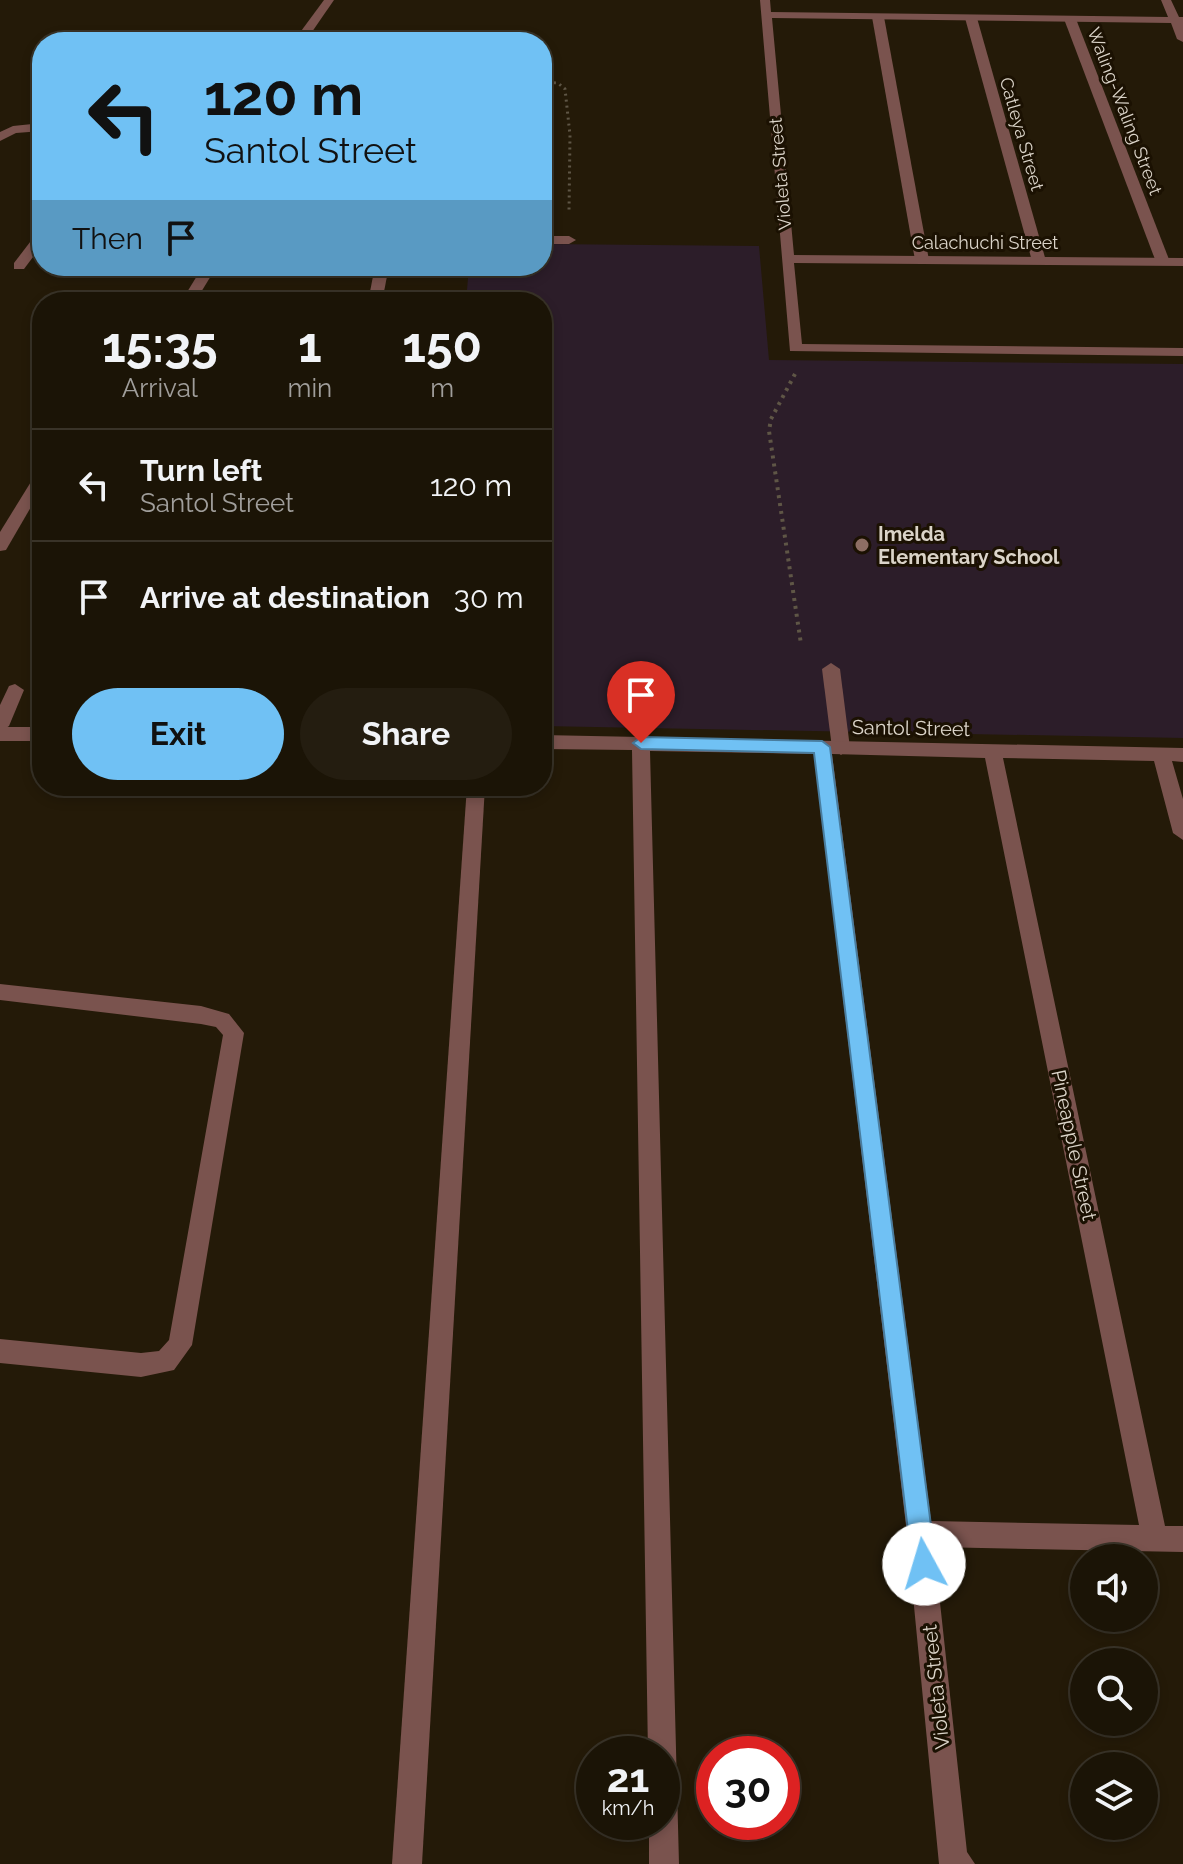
<!DOCTYPE html>
<html lang="en">
<head>
<meta charset="utf-8">
<style>
	:root { --surface:#1b1406; --page:#241d10; --text:#f1f3f6; --muted:#a09e9b; --line:#393328; --accent:#70c1f4 }
	body { margin:0; font-family:Raleway,sans-serif; background:var(--page); color:var(--text); height:100vh; display:flex; flex-direction:column; font-size:30px; white-space:nowrap }
	* { box-sizing:border-box; margin:0 }
	p { font-size:26px; color:var(--muted) }
	.icon { flex:none; width:44px; height:44px; fill:none; stroke:currentColor; stroke-width:2; stroke-linecap:round; stroke-linejoin:round }
	.map { position:relative; flex:1; overflow:hidden }
	.side { position:absolute; left:32px; top:292px; width:520px; height:504px; display:flex; flex-direction:column; background:var(--surface); border-radius:32px; box-shadow:0 4px 12px #0003,0 0 0 2px var(--line) }
	.side>* { flex:none }
	.guide { position:absolute; left:32px; top:32px; width:520px; height:244px; border-radius:32px; box-shadow:0 4px 12px #0003,0 0 0 2px var(--line); background:#70c1f4; color:#111; overflow:hidden }
	.tools { position:absolute; left:1070px; top:1544px; display:grid; gap:16px }
	.tools a { display:grid; place-items:center; width:88px; height:88px; border-radius:50%; background:var(--surface); box-shadow:0 4px 12px #0003,0 0 0 2px var(--line); font-size:40px }
	.speed { position:absolute; left:576px; top:1736px; display:flex; gap:16px; font-size:40px; font-weight:700; text-align:center }
	.speed>* { display:grid; place-content:center; width:104px; height:104px; border-radius:50%; background:var(--surface); box-shadow:0 4px 12px #0003,0 0 0 2px var(--line); line-height:1 }
	.speed small { font-size:20px; font-weight:400 }
	.speed .limit { border:12px solid #d22; background:#fff; color:#111 }
	.pin { position:absolute; display:grid; place-items:center; width:68px; height:68px; color:#fff; margin:-82px -34px; border-radius:50% 50% 50% 0; rotate:-45deg; box-shadow:0 0 8px #0007 }
	.pin .icon { rotate:45deg }
	.me { position:absolute; width:88px; margin:-44px; rotate:354deg; stroke-linejoin:round; filter:drop-shadow(0 0 6px #0008) }
	.turn { display:flex; align-items:center; gap:28px; height:168px; padding:0 40px; font-size:36px }
	.turn .icon { width:104px; height:104px; stroke-width:2.5 }
	.turn b { display:block; font-size:56px; line-height:68px }
	.then { display:flex; align-items:center; height:76px; padding:0 40px; background:#0003; gap:16px; font-size:30px }
	.eta { display:flex; justify-content:space-evenly; align-items:center; height:136px; text-align:center }
	.eta b { font-size:48px; font-weight:700; line-height:56px }
	.primary-button { display:flex; gap:16px; margin-top:auto; padding:16px 40px }
	.primary-button a { flex:1; height:92px; border-radius:48px; background:var(--accent); color:#111; font-size:32px; font-weight:700; line-height:92px; text-align:center }
	.primary-button a+a { background:var(--page); color:var(--text) }
	ul { padding:0; list-style:none }
	li { display:flex; align-items:center; gap:24px; height:112px; padding:0 40px; border-top:2px solid var(--line) }
	li div { flex:1 }
	li b { display:block; font-size:30px }
	li em { font-style:normal }
	.map>svg:first-child { display:block }
	.education { fill:#2c1d29 }
	.lines { fill:none; stroke-linecap:round; stroke-linejoin:round }
	.path-far1 { stroke:#5f5646; stroke-width:3; stroke-dasharray:2 4; stroke-linecap:butt }
	.path { stroke:#5f5646; stroke-width:4; stroke-dasharray:3 5; stroke-linecap:butt }
	.service { fill:#7a534e; fill-rule:evenodd }
	.minor { fill:#7a534e; fill-rule:evenodd }
	.route { fill:#70c1f4; stroke:#497d9f; stroke-width:2 }
	.education-dot { fill:#8d6e63; stroke:#1b1102; stroke-width:3 }
	.labels { text-anchor:middle; dominant-baseline:central; stroke-width:6; stroke-linejoin:round; paint-order:stroke }
	.far-street-label { font-size:18px; fill:#dbd4c9; stroke:#1b1102 }
	.poi-label { font-size:20px; font-weight:bold; fill:#dbd4c9; stroke:#1b1102; text-anchor:start }
	.street-label { font-size:20px; fill:#dbd4c9; stroke:#1b1102 }
</style>
</head>
<body>
<div class="map">
<svg width="1183" height="1864" viewBox="0 0 1183 1864">
	<rect width="100%" height="100%" fill="#241a08"/>
	<polygon class="education" points="542,244 759,246 769,360 1183,364 1183,738 542,726 542,302 466,302 469,266 542,266"/>
	<g class="lines">
		<polyline class="path-far1" points="542,82 558,83 565,89 570,135 569,211"/>
		<polyline class="path" points="795,374 771,419 769,431 801,644"/>
		<g class="service">
			<polygon points="878,14 884,17 929,260 922,264 915,260 872,17"/>
			<polygon points="971,15 977,18 1046,261 1044,264 1032,261 965,18"/>
			<polygon points="1070,16 1076,19 1170,262 1168,265 1156,262 1064,19"/>
			<polygon points="831,663 840,669 850,748 841,755 832,748 822,669"/>
			<polygon points="15,684 24,690 9,726 0,732 0,705 9,686"/>
		</g>
		<g class="minor">
			<polygon points="324,0 334,0 305,42 293,42"/>
			<polygon points="760,0 770,0 771,12 1168,17 1161,0 1171,0 1179,17 1183,17 1183,42 1177,39 1171,23 772,18 794,255 1183,258 1183,266 794,263 802,344 1183,348 1183,356 790,351"/>
			<polygon points="42,52 42,58 37,57 37,53"/>
			<polygon points="42,123 42,131 16,133 0,141 0,132 13,126"/>
			<polygon points="42,232 42,245 24,269 14,269 14,263 37,233"/>
			<polygon points="542,236 569,236 576,240 569,244 542,244"/>
			<polygon points="203,266 217,266 195,302 181,302"/>
			<polygon points="375,266 389,266 382,302 368,302"/>
			<polygon points="42,470 42,488 6,550 0,551 0,532 37,472"/>
			<rect x="0" y="727" width="42" height="14"/>
			<path d="M542,735L1183,748V762L1172,761L1183,799V840L1173,833L1154,761L1003,758L1165,1526H1183V1552L934,1547L967,1852L975,1864H939L907,1534L814,754L650,751L679,1864H649V1822H662V1754H648L632,750L542,749ZM832,754L985,758L1139,1525L931,1521Z"/>
			<polygon points="467,786 485,786 422,1864 392,1864"/>
			<polygon points="0,984 201,1006 229,1014 244,1033 192,1345 174,1370 141,1377 0,1363 0,1339 141,1353 159,1351 169,1340 223,1035 216,1027 201,1024 0,1000"/>
		</g>
	</g>
	<polygon class="route" points="641,737 822,741 830,747 936,1564 932,1572 924,1576 915,1572 912,1564 814,753 641,749 633,743"/>
	<circle class="education-dot" cx="862" cy="545" r="8"/>
	<g class="labels">
		<g class="far-street-label">
			<text transform="translate(1125 111) rotate(69)">Waling-Waling Street</text>
			<text transform="translate(1022 134) rotate(74)">Catleya Street</text>
			<text transform="translate(780 174) rotate(-95)">Violeta Street</text>
			<text x="985" y="242">Calachuchi Street</text>
		</g>
		<g class="poi-label">
			<text x="878" y="534">Imelda<tspan x="878" dy="23">Elementary School</tspan></text>
		</g>
		<g class="street-label">
			<text transform="translate(911 728) rotate(1)">Santol Street</text>
			<text transform="translate(1074 1145) rotate(78)">Pineapple Street</text>
			<text transform="translate(936 1687) rotate(-96)">Violeta Street</text>
		</g>
	</g>
</svg>
<div class="tools">
<a><svg class="icon" aria-label="sound" viewBox="0 0 24 24"><path d="M4 9h4l5-4v14l-5-4H4zM17 9q2 3 0 6"/></svg></a>
<a><svg class="icon" aria-label="search" viewBox="0 0 24 24"><circle cx="10" cy="10" r="6"/><path d="M15 15l6 6"/></svg></a>
<a><svg class="icon" aria-label="layers" viewBox="0 0 24 24"><path d="M12 4l9 5-9 5-9-5zM3 14l9 5 9-5"/></svg></a>
</div>
<div class="speed"><div>21<small>km/h</small></div><div class="limit">30</div></div>
<div class="pin" style="left:641px;top:743px;background:#d93025"><svg class="icon" aria-label="arrive" viewBox="0 0 24 24"><path d="M6 21V4h12l-3 4 3 4H6"/></svg></div>
<svg class="me" style="left:924px;top:1564px" viewBox="-20 -20 40 40"><circle r="19" fill="#fff"/><path d="M0-13L10 11 0 6-10 11z" fill="#70c1f4"/></svg>
<div class="guide">
<div class="turn"><svg class="icon" aria-label="left" viewBox="0 0 24 24"><path d="M17 20v-9H6M10 6l-5 5 5 5"/></svg><div><b>120 m</b>Santol Street</div></div>
<div class="then">Then<svg class="icon" aria-label="arrive" viewBox="0 0 24 24"><path d="M6 21V4h12l-3 4 3 4H6"/></svg></div>
</div>
<section class="side">
<div class="eta">
<div><b>15:35</b><p>Arrival</p></div>
<div><b>1</b><p>min</p></div>
<div><b>150</b><p>m</p></div>
</div>
<ul>
<li><svg class="icon" aria-label="left" viewBox="0 0 24 24"><path d="M17 20v-9H6M10 6l-5 5 5 5"/></svg><div><b>Turn left</b><p>Santol Street</p></div><em>120 m</em></li>
<li><svg class="icon" aria-label="arrive" viewBox="0 0 24 24"><path d="M6 21V4h12l-3 4 3 4H6"/></svg><div><b>Arrive at destination</b></div><em>30 m</em></li>
</ul>
<div class="primary-button"><a>Exit</a><a>Share</a></div>
</section>
</div>
</body>
</html>
